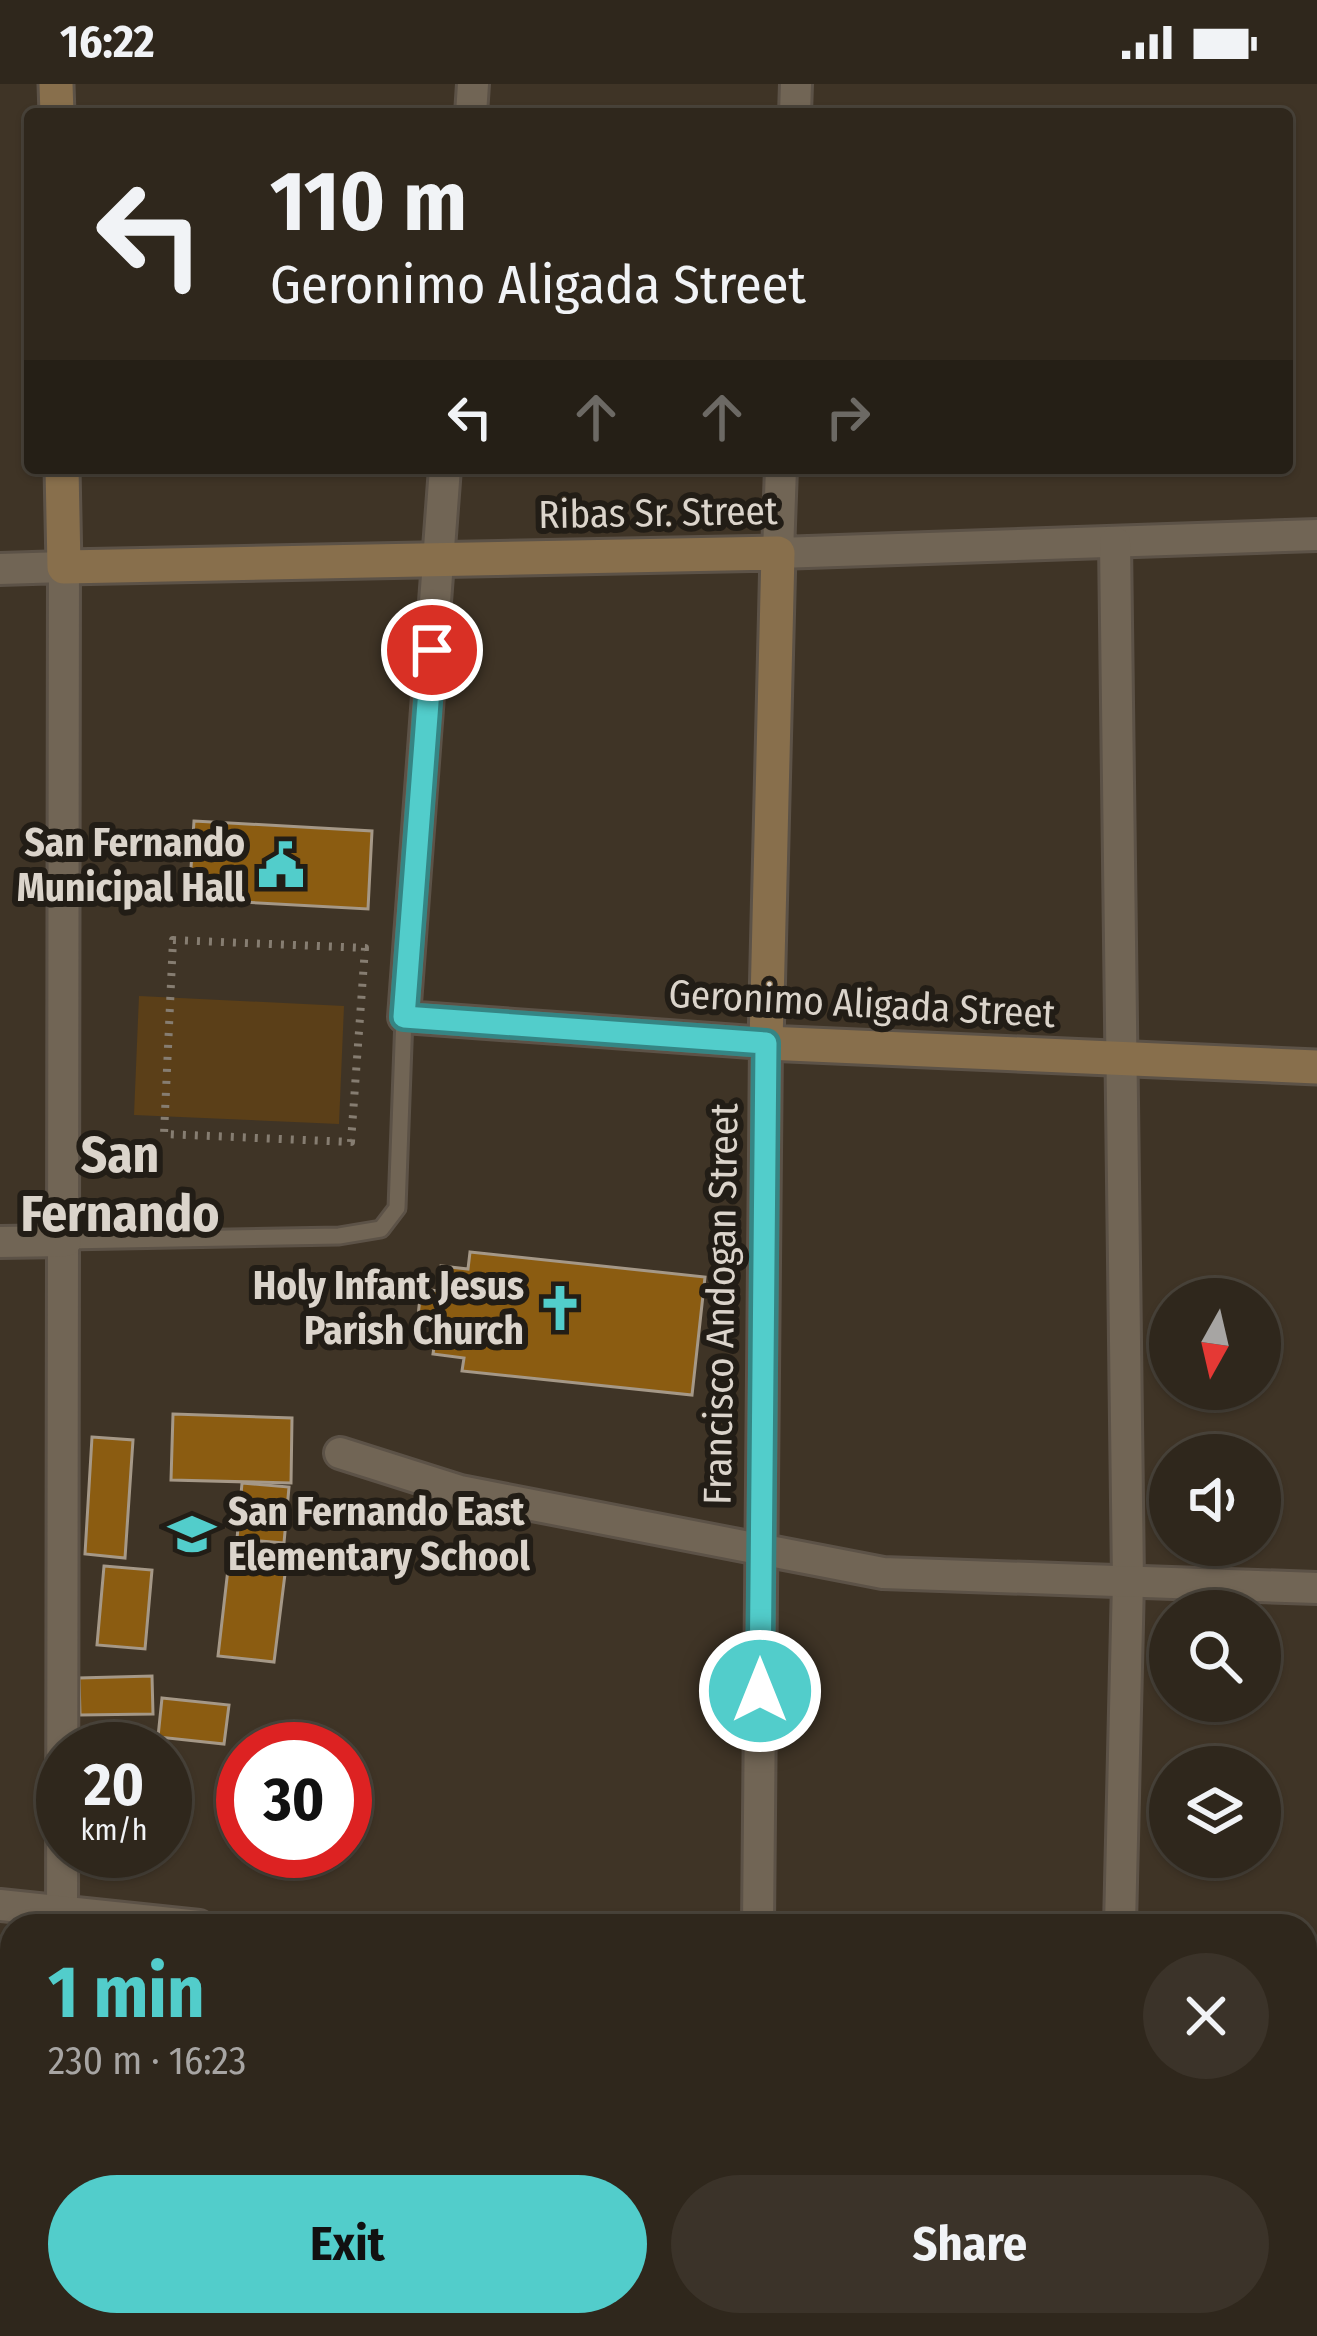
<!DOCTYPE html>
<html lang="en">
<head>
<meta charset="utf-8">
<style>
	:root { --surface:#2f271c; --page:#3b3329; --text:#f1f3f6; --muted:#a7a5a3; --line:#4a443b; --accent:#52cdcb }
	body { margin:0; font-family:"Fira Sans Condensed",sans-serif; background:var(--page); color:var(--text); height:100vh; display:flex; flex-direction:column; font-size:45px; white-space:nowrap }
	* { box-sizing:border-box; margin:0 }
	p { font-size:39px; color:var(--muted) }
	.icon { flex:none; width:66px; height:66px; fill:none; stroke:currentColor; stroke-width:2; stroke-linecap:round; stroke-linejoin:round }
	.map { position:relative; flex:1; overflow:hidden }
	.drawer { position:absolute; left:0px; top:1830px; width:1317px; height:423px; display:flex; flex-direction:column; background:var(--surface); border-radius:36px 36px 0 0; box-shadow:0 3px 9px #0004,0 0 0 3px var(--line) }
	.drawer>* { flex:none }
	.guide { position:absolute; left:24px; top:24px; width:1269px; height:366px; border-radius:12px; box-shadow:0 3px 9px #0004,0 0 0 3px var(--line); background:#2f271c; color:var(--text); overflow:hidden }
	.needle { width:78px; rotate:188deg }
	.buttons { position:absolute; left:1149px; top:1194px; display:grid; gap:24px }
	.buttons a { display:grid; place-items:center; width:132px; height:132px; border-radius:50%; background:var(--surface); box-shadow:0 3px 9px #0004,0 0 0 3px var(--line); font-size:60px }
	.speed { position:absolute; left:36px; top:1638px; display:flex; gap:24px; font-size:60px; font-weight:700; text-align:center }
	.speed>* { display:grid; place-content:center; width:156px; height:156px; border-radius:50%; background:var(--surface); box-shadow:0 3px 9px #0004,0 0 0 3px var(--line); line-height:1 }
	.speed small { font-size:30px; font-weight:400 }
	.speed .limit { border:18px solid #d22; background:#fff; color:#111 }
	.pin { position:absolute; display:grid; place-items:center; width:102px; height:102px; color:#fff; margin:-51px; border:6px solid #fff; border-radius:50%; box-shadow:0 3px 12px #0007 }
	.me { position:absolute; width:132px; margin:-66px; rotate:0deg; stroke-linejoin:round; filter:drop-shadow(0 0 9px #0008) }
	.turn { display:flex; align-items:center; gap:42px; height:252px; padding:0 48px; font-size:54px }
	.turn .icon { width:156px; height:156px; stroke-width:2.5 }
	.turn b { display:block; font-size:84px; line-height:102px }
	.lanes { display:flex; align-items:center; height:114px; padding:0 48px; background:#0003; justify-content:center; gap:60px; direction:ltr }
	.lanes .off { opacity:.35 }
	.round { display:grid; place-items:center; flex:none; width:126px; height:126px; border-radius:63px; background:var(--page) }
	.headline { display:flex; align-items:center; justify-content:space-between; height:204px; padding:0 48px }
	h1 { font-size:72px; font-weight:700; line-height:90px; color:var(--accent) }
	.button { display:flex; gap:24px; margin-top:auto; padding:24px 48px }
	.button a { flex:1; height:138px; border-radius:72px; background:var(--accent); color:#111; font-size:48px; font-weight:700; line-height:138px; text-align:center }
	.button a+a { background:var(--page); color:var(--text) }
	.status { display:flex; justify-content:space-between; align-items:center; height:84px; padding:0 60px; background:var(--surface); direction:ltr }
	.status svg { height:33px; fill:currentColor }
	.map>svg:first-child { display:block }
	.green { fill:#5b3f18 }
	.water { fill:#046f6e }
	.building { fill:#8b5c11; stroke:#a59887; stroke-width:3 }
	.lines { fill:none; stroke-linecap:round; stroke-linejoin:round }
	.service-casing { stroke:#5c5247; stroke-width:21 }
	.minor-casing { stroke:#5c5247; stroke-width:36 }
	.secondary-casing { stroke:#5c5247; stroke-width:39 }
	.path { stroke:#867d71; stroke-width:8; stroke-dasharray:3 9; stroke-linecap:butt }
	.service { stroke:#716555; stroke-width:15 }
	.minor { stroke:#716555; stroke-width:30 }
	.secondary { stroke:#886f4c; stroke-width:33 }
	.route-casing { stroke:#358584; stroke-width:30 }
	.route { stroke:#52cdcb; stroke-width:21 }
	.labels { text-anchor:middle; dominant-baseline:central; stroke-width:12; stroke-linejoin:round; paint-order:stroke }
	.street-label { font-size:39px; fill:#dbd4cb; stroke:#221d16 }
	.poi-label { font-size:39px; font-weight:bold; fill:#dbd4cb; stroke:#221d16; text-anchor:end }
	.district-label { font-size:51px; font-weight:bold; fill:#dbd4cb; stroke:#221d16 }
</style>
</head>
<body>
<div class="status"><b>16:22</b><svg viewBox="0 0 49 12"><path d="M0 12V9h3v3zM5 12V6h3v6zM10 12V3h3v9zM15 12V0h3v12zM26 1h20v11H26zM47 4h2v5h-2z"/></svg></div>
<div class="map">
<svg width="1317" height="2252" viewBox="0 0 1317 2252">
	<rect width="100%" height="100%" fill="#3f3426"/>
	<polygon class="green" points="139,912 344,922 339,1040 134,1031"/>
	<polygon class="water" points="0,2125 12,2128 12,2241 379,2241 378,2252 17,2252 0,2244"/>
	<g class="building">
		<polygon points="194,737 372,747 368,825 189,815"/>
		<polygon points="470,1168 705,1193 692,1311 462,1287 464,1274 433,1270 437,1243 417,1241 421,1205 439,1207 441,1182 468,1185"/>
		<polygon points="173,1330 292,1334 291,1399 171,1396"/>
		<polygon points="92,1353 133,1356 125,1474 85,1470"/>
		<polygon points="242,1399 289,1403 284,1459 237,1455"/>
		<polygon points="231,1459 288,1466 274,1578 218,1572"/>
		<polygon points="104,1482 152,1486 145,1565 97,1561"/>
		<polygon points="152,1592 153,1630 80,1631 79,1594"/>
		<polygon points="162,1614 229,1621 224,1660 158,1653"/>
	</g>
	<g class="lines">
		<defs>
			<polyline id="service" points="66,1157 339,1152 381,1145 397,1124 404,933"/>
			<g id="minor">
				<polyline points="471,30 473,0"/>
				<polyline points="795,30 796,0"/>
				<polyline points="445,384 404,933 766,959 758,1842"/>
				<polyline points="781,384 778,469 1317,451"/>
				<polyline points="1115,458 1128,1497 1120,1842"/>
				<polyline points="0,485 64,483 62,1842"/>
				<polyline points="0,1158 66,1157"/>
				<polyline points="340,1369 460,1407 883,1489 1317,1504"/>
				<polyline points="0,1821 199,1842"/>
				<polyline points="1305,1903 1317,1902"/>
				<polyline points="0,2070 12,2073"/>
				<polyline points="1305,2072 1317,2068"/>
				<polyline points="710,2241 733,2247 804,2241"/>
			</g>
			<g id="secondary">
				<polyline points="56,0 57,30"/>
				<polyline points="62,384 64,483 778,469 766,959 1317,983"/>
			</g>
		</defs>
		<use href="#service" class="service-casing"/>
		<use href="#minor" class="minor-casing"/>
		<use href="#secondary" class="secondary-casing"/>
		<g class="path">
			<polygon points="173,856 365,864 351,1058 164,1050"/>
			<polyline points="1289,2252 1289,2241"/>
		</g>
		<use href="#service" class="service"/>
		<use href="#minor" class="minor"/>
		<use href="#secondary" class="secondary"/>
	</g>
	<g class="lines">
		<defs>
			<polyline id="route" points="432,566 404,933 766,959 760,1607"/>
		</defs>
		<use href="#route" class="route-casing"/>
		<use href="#route" class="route"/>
	</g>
	<defs>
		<symbol id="civic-bare" viewBox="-9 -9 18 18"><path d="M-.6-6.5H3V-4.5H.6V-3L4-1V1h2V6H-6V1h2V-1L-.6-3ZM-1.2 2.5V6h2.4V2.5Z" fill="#52cdcb" stroke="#221d16" stroke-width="2.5" paint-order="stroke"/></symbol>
		<symbol id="church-bare" viewBox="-9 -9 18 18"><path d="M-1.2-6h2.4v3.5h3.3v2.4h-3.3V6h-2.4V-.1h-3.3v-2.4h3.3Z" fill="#52cdcb" stroke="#221d16" stroke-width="2.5" paint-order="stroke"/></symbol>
		<symbol id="school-bare" viewBox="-9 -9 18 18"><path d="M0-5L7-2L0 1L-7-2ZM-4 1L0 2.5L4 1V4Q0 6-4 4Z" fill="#52cdcb" stroke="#221d16" stroke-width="2.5" paint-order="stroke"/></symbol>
	</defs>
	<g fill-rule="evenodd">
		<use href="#civic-bare" x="248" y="748" width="66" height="66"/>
		<use href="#church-bare" x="527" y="1191" width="66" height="66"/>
		<use href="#school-bare" x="159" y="1417" width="66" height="66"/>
	</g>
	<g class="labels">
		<g class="street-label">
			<text transform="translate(658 429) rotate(-1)">Ribas Sr. Street</text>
			<text transform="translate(862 920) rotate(3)">Geronimo Aligada Street</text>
			<text transform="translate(721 1220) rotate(-89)">Francisco Andogan Street</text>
		</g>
		<g class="poi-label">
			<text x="245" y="759">San Fernando<tspan x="245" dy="45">Municipal Hall</tspan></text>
			<text x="524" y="1202">Holy Infant Jesus<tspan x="524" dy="45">Parish Church</tspan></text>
			<text x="228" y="1428" text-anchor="start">San Fernando East<tspan x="228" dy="45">Elementary School</tspan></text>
		</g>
		<g class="district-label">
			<text x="120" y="1071">San<tspan x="120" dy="59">Fernando</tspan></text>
		</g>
	</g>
</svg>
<div class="buttons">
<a><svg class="needle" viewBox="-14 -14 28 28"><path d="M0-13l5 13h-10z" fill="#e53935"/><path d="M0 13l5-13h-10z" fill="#a7a5a3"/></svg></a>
<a><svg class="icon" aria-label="sound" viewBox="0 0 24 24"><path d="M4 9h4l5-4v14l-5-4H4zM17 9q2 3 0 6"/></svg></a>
<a><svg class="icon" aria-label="search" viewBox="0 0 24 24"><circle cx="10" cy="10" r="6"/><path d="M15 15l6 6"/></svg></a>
<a><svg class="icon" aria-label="layers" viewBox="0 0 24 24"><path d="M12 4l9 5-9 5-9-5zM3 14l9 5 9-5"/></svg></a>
</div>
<div class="speed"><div>20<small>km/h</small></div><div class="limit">30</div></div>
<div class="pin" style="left:432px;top:566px;background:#d93025"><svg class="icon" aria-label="arrive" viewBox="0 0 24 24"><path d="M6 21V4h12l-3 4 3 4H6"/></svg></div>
<svg class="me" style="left:760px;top:1607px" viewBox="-20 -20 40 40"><circle r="17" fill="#52cdcb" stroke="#fff" stroke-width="3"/><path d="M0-11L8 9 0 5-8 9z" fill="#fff"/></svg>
<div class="guide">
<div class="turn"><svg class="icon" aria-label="left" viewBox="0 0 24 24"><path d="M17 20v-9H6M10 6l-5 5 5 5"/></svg><div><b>110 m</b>Geronimo Aligada Street</div></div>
<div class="lanes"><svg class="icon" aria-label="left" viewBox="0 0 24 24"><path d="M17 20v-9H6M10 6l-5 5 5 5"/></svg><svg class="icon off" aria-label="ahead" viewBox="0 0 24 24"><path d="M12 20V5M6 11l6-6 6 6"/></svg><svg class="icon off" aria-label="ahead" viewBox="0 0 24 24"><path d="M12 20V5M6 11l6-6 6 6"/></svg><svg class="icon off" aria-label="right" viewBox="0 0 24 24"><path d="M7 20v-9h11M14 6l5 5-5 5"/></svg></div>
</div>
<section class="drawer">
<div class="headline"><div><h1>1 min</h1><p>230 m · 16:23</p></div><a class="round"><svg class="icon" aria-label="close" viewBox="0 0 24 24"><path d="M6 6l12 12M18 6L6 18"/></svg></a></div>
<div class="button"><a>Exit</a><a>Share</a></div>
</section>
</div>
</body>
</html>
